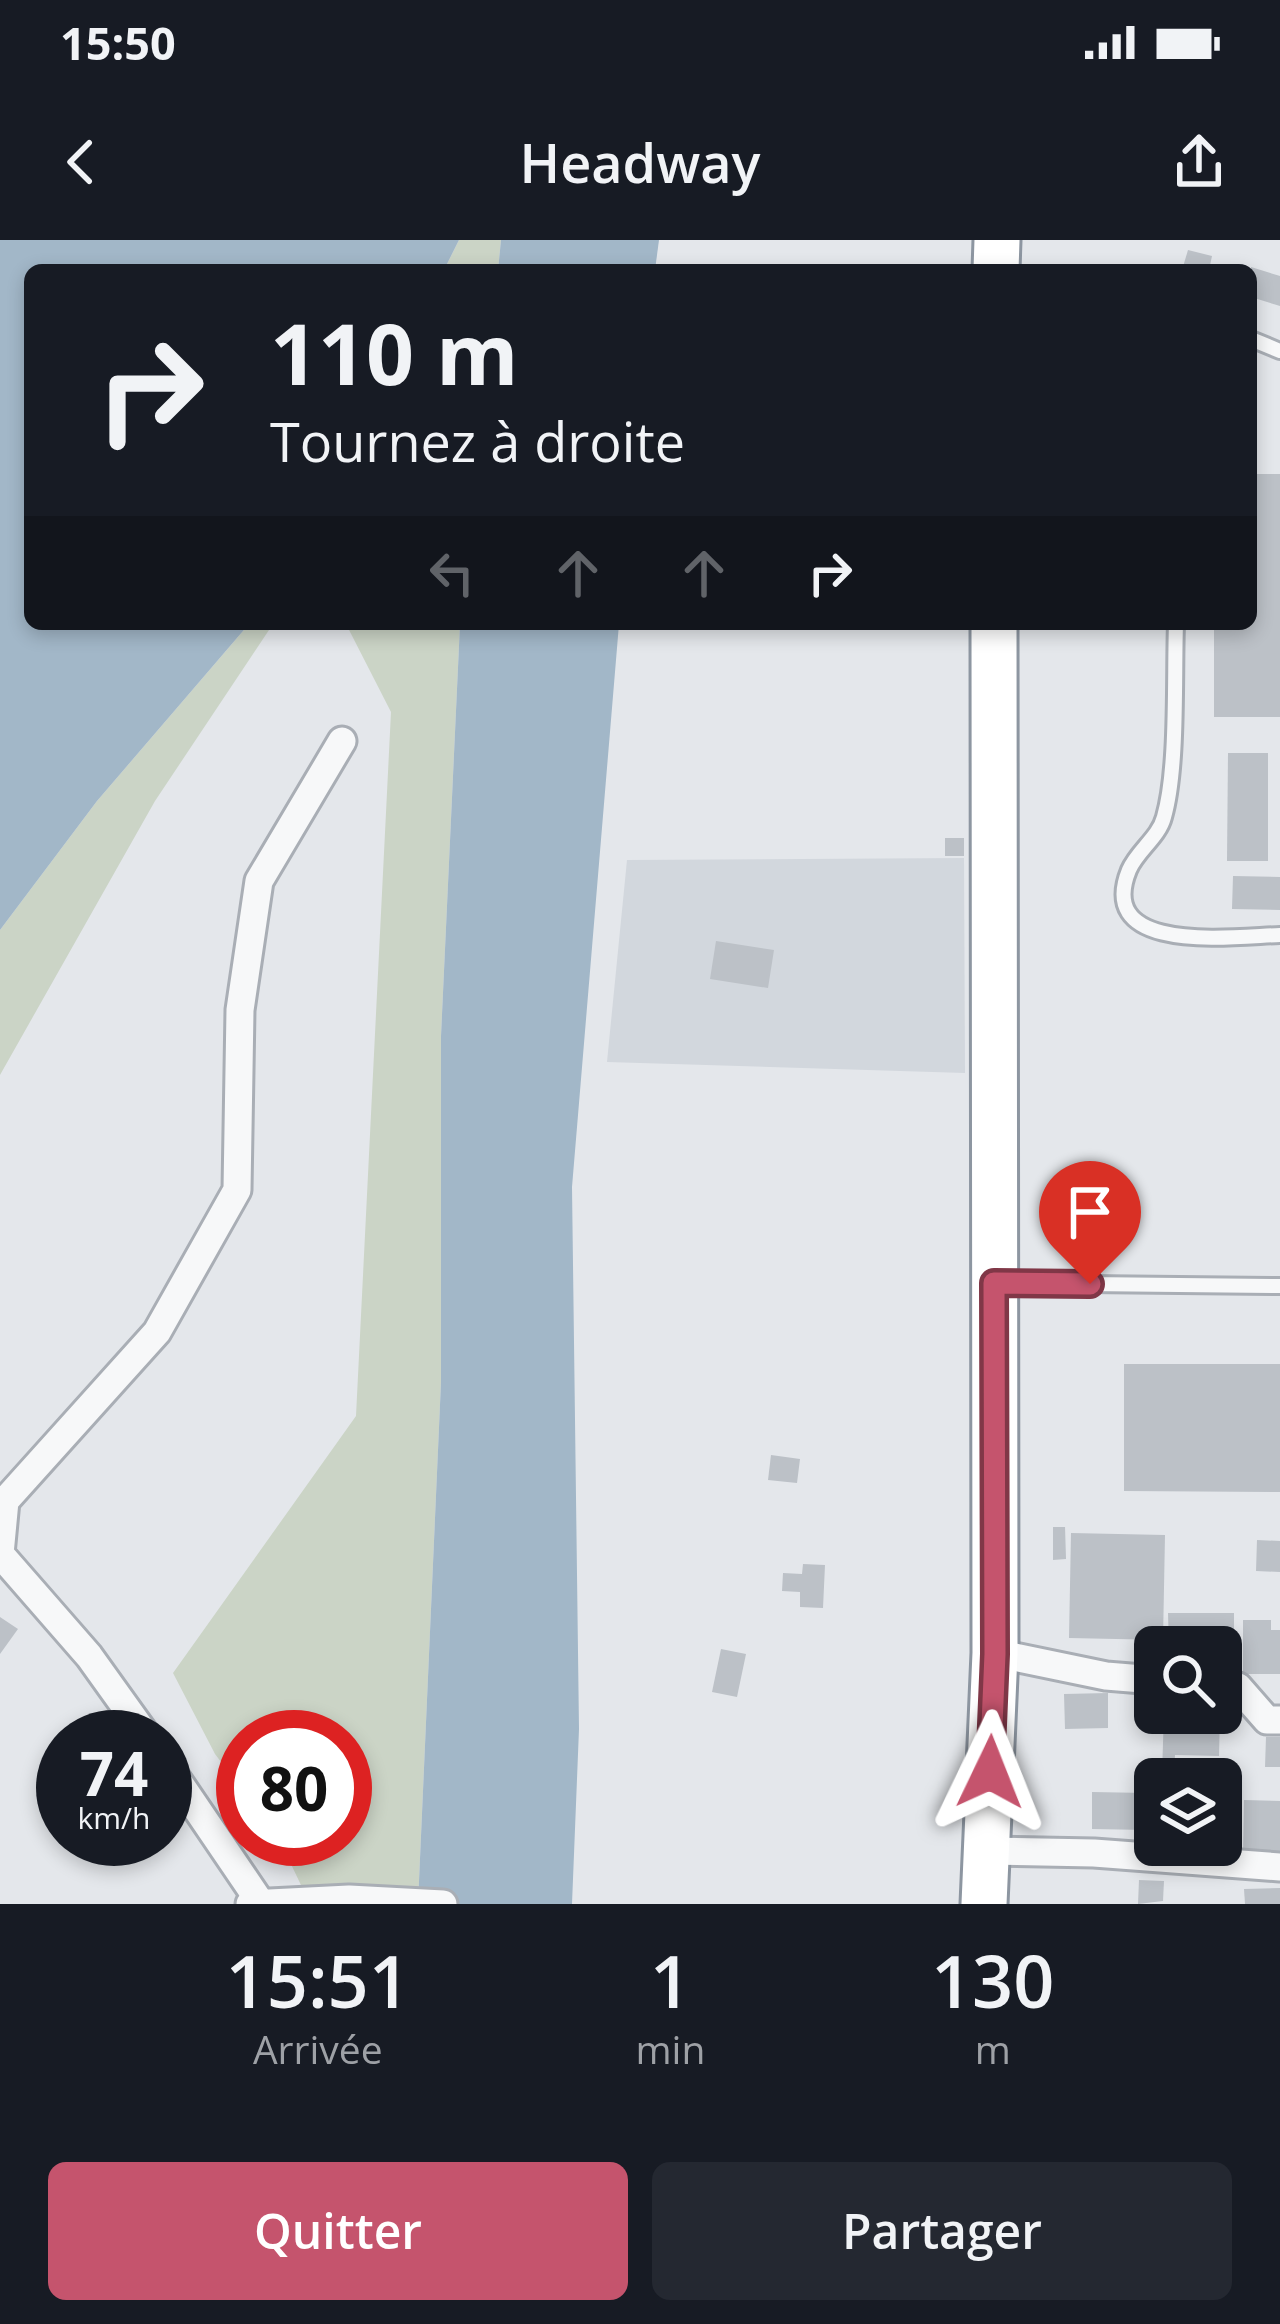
<!DOCTYPE html>
<html lang="fr">
<head>
<meta charset="utf-8">
<style>
	:root { --surface:#171b24; --page:#242831; --text:#f1f3f6; --muted:#9ea1a6; --accent:#c5546d }
	body { margin:0; font-family:"Open Sans",sans-serif; background:var(--page); color:var(--text); height:100vh; display:flex; flex-direction:column; font-size:45px; white-space:nowrap }
	* { box-sizing:border-box; margin:0 }
	p { font-size:39px; color:var(--muted) }
	.icon { flex:none; width:66px; height:66px; fill:none; stroke:currentColor; stroke-width:2; stroke-linecap:round; stroke-linejoin:round }
	.map { position:relative; height:1664px; overflow:hidden }
	.details { display:flex; flex-direction:column; background:var(--surface); flex:1 }
	.details>* { flex:none }
	.banner { position:absolute; left:24px; top:24px; width:1233px; height:366px; border-radius:18px; box-shadow:0 6px 18px #0003; background:#171b24; color:var(--text); overflow:hidden }
	.fabs { position:absolute; left:1134px; top:1386px; display:grid; gap:24px }
	.fabs a { display:grid; place-items:center; width:108px; height:108px; border-radius:18px; background:var(--surface); box-shadow:0 6px 18px #0003; font-size:60px }
	.speed { position:absolute; left:36px; top:1470px; display:flex; gap:24px; font-size:60px; font-weight:700; text-align:center }
	.speed>* { display:grid; place-content:center; width:156px; height:156px; border-radius:50%; background:var(--surface); box-shadow:0 6px 18px #0003; line-height:1 }
	.speed small { font-size:30px; font-weight:400 }
	.speed .limit { border:18px solid #d22; background:#fff; color:#111 }
	.pin { position:absolute; display:grid; place-items:center; width:102px; height:102px; color:#fff; margin:-123px -51px; border-radius:50% 50% 50% 0; rotate:-45deg; box-shadow:0 0 12px #0007 }
	.pin .icon { rotate:45deg }
	.me { position:absolute; width:132px; margin:-66px; rotate:2deg; stroke-linejoin:round; filter:drop-shadow(0 0 9px #0008) }
	.turn { display:flex; align-items:center; gap:42px; height:252px; padding:0 48px; font-size:54px }
	.turn .icon { width:156px; height:156px; stroke-width:2.5 }
	.turn b { display:block; font-size:84px; line-height:102px }
	.lanes { display:flex; align-items:center; height:114px; padding:0 48px; background:#0003; justify-content:center; gap:60px; direction:ltr }
	.lanes .off { opacity:.35 }
	.eta { display:flex; justify-content:space-evenly; align-items:center; height:204px; text-align:center }
	.eta b { font-size:72px; font-weight:600; line-height:84px }
	.cta { display:flex; gap:24px; margin-top:auto; padding:24px 48px }
	.cta a { flex:1; height:138px; border-radius:18px; background:var(--accent); color:#fff; font-size:48px; font-weight:600; line-height:138px; text-align:center }
	.cta a+a { background:var(--page); color:var(--text) }
	.status { display:flex; justify-content:space-between; align-items:center; height:84px; padding:0 60px; background:var(--surface); direction:ltr }
	.status svg { height:33px; fill:currentColor }
	header { display:flex; justify-content:space-between; align-items:center; height:156px; padding:0 48px; background:var(--surface); font-size:54px; font-weight:600 }
	.map>svg:first-child { display:block }
	.built { fill:#d2d7dd }
	.green { fill:#cbd4c6 }
	.water { fill:#a2b7c8 }
	.building { fill:#bcc1c7 }
	.lines { fill:none; stroke-linecap:round; stroke-linejoin:round }
	.service-casing { stroke:#a9aeb5; stroke-width:20 }
	.minor-casing { stroke:#a9aeb5; stroke-width:33 }
	.trunk-casing { stroke:#8d96a1; stroke-width:51 }
	.service { stroke:#f7f8f9; stroke-width:14 }
	.minor { stroke:#f7f8f9; stroke-width:27 }
	.trunk { stroke:#fff; stroke-width:45 }
	.route-casing { stroke:#803747; stroke-width:30 }
	.route { stroke:#c5546d; stroke-width:21 }
</style>
</head>
<body>
<div class="status"><b>15:50</b><svg viewBox="0 0 49 12"><path d="M0 12V9h3v3zM5 12V6h3v6zM10 12V3h3v9zM15 12V0h3v12zM26 1h20v11H26zM47 4h2v5h-2z"/></svg></div>
<header><svg class="icon" aria-label="back" viewBox="0 0 24 24"><path d="M15 5l-7 7 7 7"/></svg>Headway<svg class="icon" aria-label="share" viewBox="0 0 24 24"><path d="M12 15V3M7 8l5-5 5 5M5 13v7h14v-7"/></svg></header>
<div class="map">
<svg width="1280" height="1664" viewBox="0 0 1280 1664">
	<rect width="100%" height="100%" fill="#e4e7eb"/>
	<polygon class="built" points="964,618 965,833 607,822 627,620"/>
	<g class="green">
		<polygon points="459,0 501,0 498,30 444,30"/>
		<polygon points="249,384 273,384 155,561 0,835 0,690 97,561"/>
		<polygon points="346,384 460,384 441,796 441,1142 418,1664 310,1664 279,1599 345,1599 345,1497 243,1497 243,1551 215,1514 173,1433 356,1176 391,472"/>
	</g>
	<g class="water">
		<polygon points="0,0 459,0 444,30 30,30 30,384 249,384 97,561 0,690"/>
		<polygon points="501,0 659,0 655,30 498,30"/>
		<polygon points="460,384 619,384 572,947 579,1489 572,1664 418,1664 441,1142 441,796"/>
	</g>
	<g class="building">
		<polygon points="1188,10 1212,16 1209,30 1182,30"/>
		<polygon points="1251,27 1280,36 1280,66 1251,57"/>
		<polygon points="1251,234 1280,234 1280,477 1214,477 1214,384 1251,384"/>
		<polygon points="1228,513 1268,513 1268,621 1227,621"/>
		<rect x="945" y="598" width="19" height="18"/>
		<polygon points="1233,636 1280,637 1280,670 1232,669"/>
		<polygon points="716,701 774,710 768,748 710,739"/>
		<polygon points="1124,1124 1280,1124 1280,1252 1124,1251"/>
		<polygon points="771,1215 800,1219 797,1243 768,1240"/>
		<polygon points="1053,1287 1065,1287 1066,1319 1053,1320"/>
		<polygon points="1071,1293 1165,1295 1163,1400 1069,1398"/>
		<polygon points="1257,1300 1280,1301 1280,1332 1256,1331"/>
		<polygon points="803,1324 825,1325 823,1368 800,1367 800,1352 782,1351 783,1333 802,1334"/>
		<polygon points="1168,1373 1234,1373 1234,1434 1221,1435 1221,1407 1169,1407"/>
		<polygon points="0,1377 18,1389 0,1414"/>
		<polygon points="1243,1380 1271,1380 1271,1390 1280,1390 1280,1434 1243,1434"/>
		<polygon points="721,1409 746,1414 737,1457 712,1452"/>
		<polygon points="1108,1453 1108,1488 1065,1489 1064,1454"/>
		<polygon points="1164,1473 1220,1473 1219,1516 1175,1515 1174,1533 1162,1533"/>
		<polygon points="1266,1497 1280,1497 1280,1527 1265,1527"/>
		<polygon points="1179,1529 1234,1529 1234,1557 1221,1557 1221,1539 1179,1539"/>
		<polygon points="1092,1552 1147,1553 1147,1590 1092,1589"/>
		<polygon points="1244,1560 1280,1561 1280,1615 1243,1615"/>
		<polygon points="1139,1640 1164,1641 1163,1661 1138,1664"/>
		<polygon points="1280,1648 1280,1664 1245,1664 1244,1649"/>
	</g>
	<g class="lines">
		<defs>
			<g id="service">
				<polyline points="1251,99 1280,111"/>
				<path d="M1176,384C1174,437 1178,528 1164,577C1159,597 1137,611 1129,630C1094,716 1236,696 1280,695"/>
				<polyline points="1003,1043 1280,1046"/>
			</g>
			<g id="minor">
				<polyline points="995,1413 1106,1436 1155,1440"/>
				<polyline points="1221,1445 1238,1447 1267,1480 1280,1480"/>
				<polyline points="147,1497 89,1416 0,1314 5,1261 157,1092 237,950 240,770 259,641 342,501"/>
				<polyline points="165,1522 260,1662"/>
				<polyline points="986,1611 1094,1613 1280,1627"/>
				<polyline points="250,1664 349,1659 443,1664"/>
			</g>
			<g id="trunk">
				<polyline points="996,30 997,0"/>
				<polyline points="984,1664 995,1413 994,384"/>
			</g>
		</defs>
		<use href="#service" class="service-casing"/>
		<use href="#minor" class="minor-casing"/>
		<use href="#trunk" class="trunk-casing"/>
		<use href="#service" class="service"/>
		<use href="#minor" class="minor"/>
		<use href="#trunk" class="trunk"/>
	</g>
	<g class="lines">
		<defs>
			<polyline id="route" points="990,1532 995,1414 994,1043 1090,1044"/>
		</defs>
		<use href="#route" class="route-casing"/>
		<use href="#route" class="route"/>
	</g>
</svg>
<div class="fabs">
<a><svg class="icon" aria-label="search" viewBox="0 0 24 24"><circle cx="10" cy="10" r="6"/><path d="M15 15l6 6"/></svg></a>
<a><svg class="icon" aria-label="layers" viewBox="0 0 24 24"><path d="M12 4l9 5-9 5-9-5zM3 14l9 5 9-5"/></svg></a>
</div>
<div class="speed"><div>74<small>km/h</small></div><div class="limit">80</div></div>
<div class="pin" style="left:1090px;top:1044px;background:#d93025"><svg class="icon" aria-label="arrive" viewBox="0 0 24 24"><path d="M6 21V4h12l-3 4 3 4H6"/></svg></div>
<svg class="me" style="left:990px;top:1532px" viewBox="-20 -20 40 40"><path d="M0-17L14 15 0 8-14 15z" fill="#c5546d" stroke="#fff" stroke-width="4"/></svg>
<div class="banner">
<div class="turn"><svg class="icon" aria-label="right" viewBox="0 0 24 24"><path d="M7 20v-9h11M14 6l5 5-5 5"/></svg><div><b>110 m</b>Tournez à droite</div></div>
<div class="lanes"><svg class="icon off" aria-label="left" viewBox="0 0 24 24"><path d="M17 20v-9H6M10 6l-5 5 5 5"/></svg><svg class="icon off" aria-label="ahead" viewBox="0 0 24 24"><path d="M12 20V5M6 11l6-6 6 6"/></svg><svg class="icon off" aria-label="ahead" viewBox="0 0 24 24"><path d="M12 20V5M6 11l6-6 6 6"/></svg><svg class="icon" aria-label="right" viewBox="0 0 24 24"><path d="M7 20v-9h11M14 6l5 5-5 5"/></svg></div>
</div>
</div>
<section class="details">
<div class="eta">
<div><b>15:51</b><p>Arrivée</p></div>
<div><b>1</b><p>min</p></div>
<div><b>130</b><p>m</p></div>
</div>
<div class="cta"><a>Quitter</a><a>Partager</a></div>
</section>
</body>
</html>
